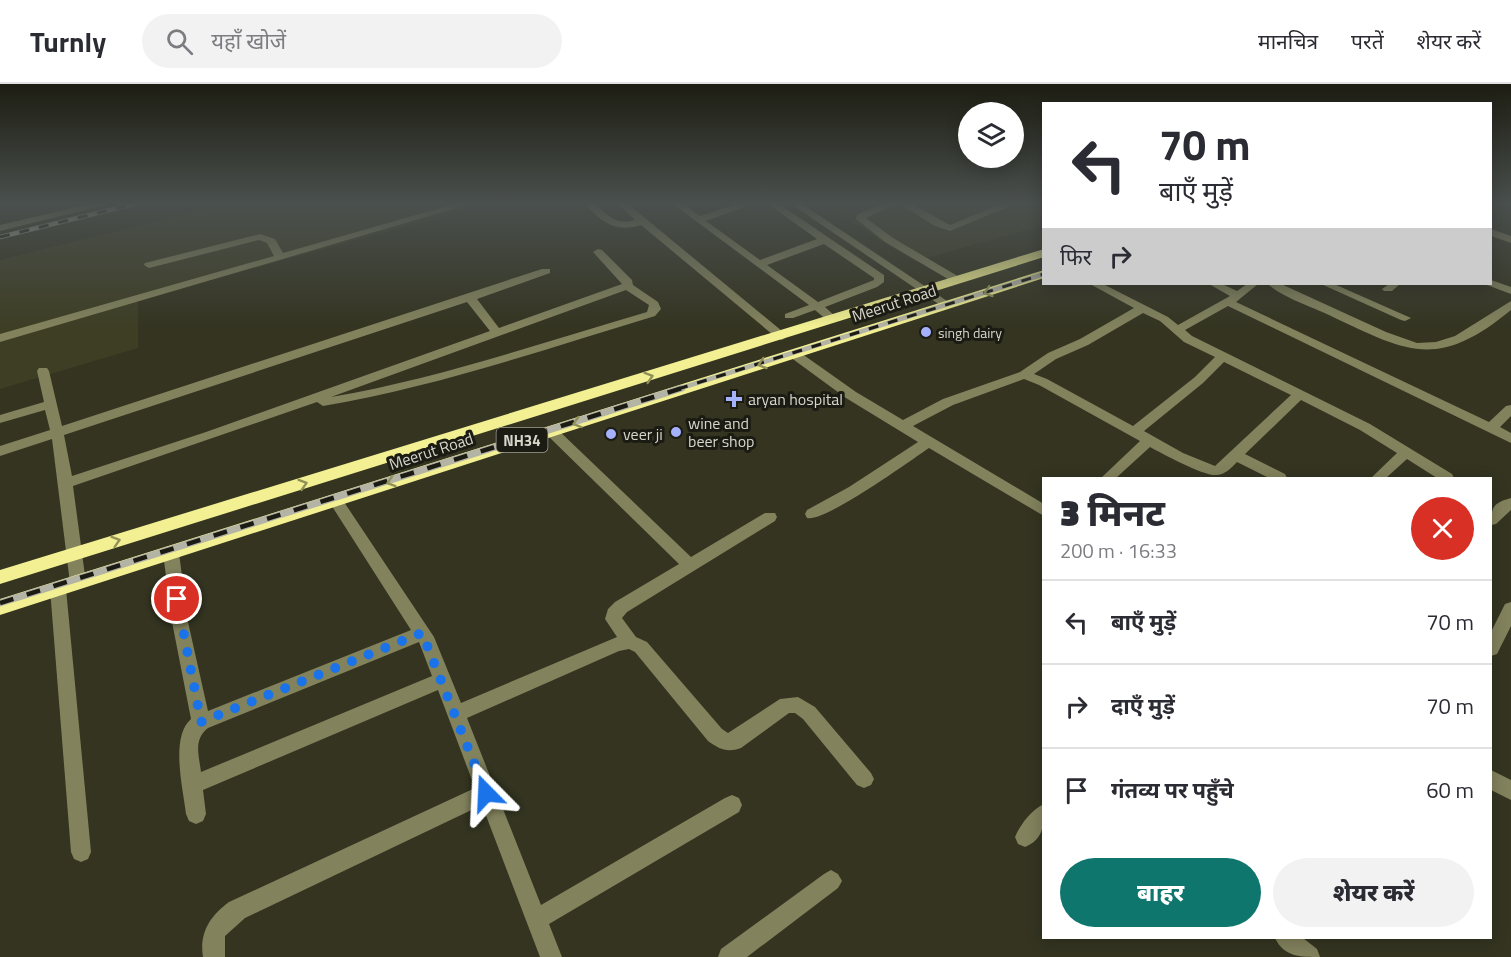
<!DOCTYPE html>
<html lang="hi">
<head>
<meta charset="utf-8">
<style>
	:root { --surface:#fff; --page:#f2f2f3; --text:#2b2b33; --muted:#7c7c81; --line:#e1e1e2; --accent:#0f766e }
	body { margin:0; font-family:"Titillium Web","Noto Sans Devanagari",sans-serif; background:var(--page); color:var(--text); height:100vh; display:flex; flex-direction:column; font-size:22px; white-space:nowrap }
	* { box-sizing:border-box; margin:0 }
	p { font-size:20px; color:var(--muted) }
	.icon { flex:none; width:33px; height:33px; fill:none; stroke:currentColor; stroke-width:2; stroke-linecap:round; stroke-linejoin:round }
	.map { position:relative; flex:1; overflow:hidden }
	.panel { position:absolute; left:1042px; top:393px; width:450px; height:462px; display:flex; flex-direction:column; background:var(--surface); border-radius:0px; box-shadow:0 3px 15px #0003 }
	.panel>* { flex:none }
	.guide { position:absolute; left:1042px; top:18px; width:450px; height:183px; border-radius:0px; box-shadow:0 3px 15px #0003; background:#fff; color:var(--text); overflow:hidden }
	.fabs { position:absolute; left:958px; top:18px; display:grid; gap:12px }
	.fabs a { display:grid; place-items:center; width:66px; height:66px; border-radius:50%; background:var(--surface); box-shadow:0 3px 15px #0003; font-size:30px }
	.pin { position:absolute; display:grid; place-items:center; width:51px; height:51px; color:#fff; margin:-26px; border:3px solid #fff; border-radius:50%; box-shadow:0 2px 6px #0007 }
	.me { position:absolute; width:66px; margin:-33px; rotate:339deg; stroke-linejoin:round; filter:drop-shadow(0 0 4px #0008) }
	.turn { display:flex; align-items:center; gap:21px; height:126px; padding:0 18px; font-size:27px }
	.turn .icon { width:78px; height:78px; stroke-width:2.5 }
	.turn b { display:block; font-size:42px; line-height:51px }
	.then { display:flex; align-items:center; height:57px; padding:0 18px; background:#0003; gap:12px; font-size:22px }
	.round { display:grid; place-items:center; flex:none; width:63px; height:63px; border-radius:32px; background:var(--page) }
	.overview { display:flex; align-items:center; justify-content:space-between; height:102px; padding:0 18px }
	h1 { font-size:36px; font-weight:800; line-height:45px }
	.cta { display:flex; gap:12px; margin-top:auto; padding:12px 18px }
	.cta a { flex:1; height:69px; border-radius:36px; background:var(--accent); color:#fff; font-size:24px; font-weight:800; line-height:69px; text-align:center }
	.cta a+a { background:var(--page); color:var(--text) }
	ul { padding:0; list-style:none }
	li { display:flex; align-items:center; gap:18px; height:84px; padding:0 18px; border-top:2px solid var(--line) }
	li div { flex:1 }
	li b { display:block; font-size:22px }
	li em { font-style:normal }
	header { display:flex; align-items:center; gap:36px; box-sizing:border-box; height:84px; padding:0 30px; background:var(--surface); border-bottom:2px solid var(--line) }
	header strong { font-size:28px }
	nav { display:flex; gap:33px; margin-inline-start:auto; font-size:21px }
	.search { width:420px; height:54px; background:var(--page); display:flex; align-items:center; gap:15px; box-sizing:border-box; padding:0 21px; border-radius:33px; color:var(--muted); font-size:22px }
	.map>svg:first-child { display:block }
	.built { fill:#3e3e25 }
	.lines { fill:none; stroke-linecap:round; stroke-linejoin:round }
	.minor { fill:#82825d; fill-rule:evenodd }
	.highway { fill:#f2f092; fill-rule:evenodd }
	.rail-far1-casing { stroke:#b3b3a6; stroke-width:4.5 }
	.rail-casing { stroke:#b3b3a6; stroke-width:7 }
	.rail-far1 { stroke:#1b1b13; stroke-width:3; stroke-dasharray:10; stroke-linecap:butt }
	.rail { stroke:#1b1b13; stroke-width:4.5; stroke-dasharray:14; stroke-linecap:butt }
	.oneway { stroke:#919059 }
	.route { stroke:#1a73e8; stroke-width:10; stroke-dasharray:0 18 }
	.poi-dot { fill:#a6b1fc; stroke:#1b1b13; stroke-width:2 }
	.labels { text-anchor:middle; dominant-baseline:central; stroke-width:6; stroke-linejoin:round; paint-order:stroke }
	.far-poi-label { font-size:14px; fill:#d5d5ca; stroke:#1b1b13; text-anchor:start }
	.shield { fill:#1b1b13; stroke:#9d9d93; stroke-width:1.5 }
	.shield-label { font-size:15px; font-weight:bold; fill:#d5d5ca }
	.street-label { font-size:16px; fill:#d5d5ca; stroke:#1b1b13 }
	.poi-label { font-size:16px; fill:#d5d5ca; stroke:#1b1b13; text-anchor:start }
</style>
</head>
<body>
<header>
<strong>Turnly</strong>
<div class="search"><svg class="icon" aria-label="search" viewBox="0 0 24 24"><circle cx="10" cy="10" r="6"/><path d="M15 15l6 6"/></svg>यहाँ खोजें</div>
<nav><a>मानचित्र</a><a>परतें</a><a>शेयर करें</a></nav>
</header>
<div class="map">
<svg width="1511" height="873" viewBox="0 0 1511 873">
	<rect width="100%" height="100%" fill="#343421"/>
	<g class="built">
		<polygon points="226,120 488,120 138,216 138,264 0,305 0,176"/>
		<polygon points="822,120 1044,120 1044,141 915,177"/>
	</g>
	<g class="lines">
		<g class="minor">
			<polygon points="90,120 109,120 0,147 0,141"/>
			<polygon points="454,120 470,120 0,258 0,250 274,172 267,159 259,156 149,184 144,181 145,179 260,150 275,155 283,169"/>
			<path d="M585,120H595C609,132 617,142 635,136L618,120H628L788,252L782,256L778,255L641,141C616,149 602,139 585,120Z"/>
			<path d="M673,120H684L700,132L737,120H752L706,137L760,176L817,155L768,120H779L884,191V198L877,203L825,223L836,233V237H828L815,226L793,234H785V230L809,221ZM824,160L874,194V196L818,218L767,181Z"/>
			<polygon points="791,120 802,120 953,221 947,224 943,223"/>
			<polygon points="882,120 896,120 866,134 893,154 961,194 961,198 953,198 885,158 856,135 857,131"/>
			<polygon points="900,120 912,120 950,141 1001,120 1015,120 950,147 933,141"/>
			<polygon points="1491,145 1511,152 1511,159 1491,152"/>
			<path d="M598,165L602,166L632,196L633,201L658,218L661,225L655,232C546,265 436,303 323,322L317,318L73,402L86,499L84,503L78,505L72,503L70,499L52,355L0,372V362L50,346L45,326L0,339V331L44,318L37,287L39,284H47L49,287L62,342L542,185H550V189L477,215L499,244L622,200L593,168ZM626,206L649,221L647,228C544,258 437,295 331,313ZM467,218L490,247L206,348L72,392L64,351Z"/>
			<polygon points="1491,196 1511,203 1511,210 1487,201 1486,200 1491,200"/>
			<path d="M1090,200H1103L1168,233L1178,241L1230,212L1209,200H1222L1237,207L1247,200H1258L1236,218L1489,338L1506,322L1511,321V332L1500,343L1511,349V359L1228,222L1185,246L1192,252L1370,340L1452,390L1454,394H1437L1407,375L1386,394H1371L1397,369L1360,346L1301,316L1245,370L1285,390L1287,394H1269L1237,378C1231,384 1226,390 1217,391C1205,393 1163,370 1150,363L1116,394H1101L1140,357L1039,301L1024,295L953,321L913,342L1044,420V432L929,364C910,377 824,439 807,434L805,430L807,426L849,403L918,358L846,314L790,273V267H798L856,308L903,336L943,315L1020,288L1048,269L1080,255L1134,224ZM1143,229L1160,237L1184,258L1215,273L1195,293L1133,342L1047,295L1034,290L1056,275L1088,261ZM1224,278L1291,311L1215,382L1183,369L1144,347L1203,299Z"/>
			<path d="M1268,200H1281L1386,248L1417,259L1436,258L1455,252L1511,217V226C1437,287 1407,268 1329,231C1312,223 1281,213 1268,200Z"/>
			<polygon points="1321,200 1334,200 1411,234 1405,237 1401,236"/>
			<polygon points="1389,200 1400,200 1392,207 1384,207 1382,205"/>
			<path d="M551,343L556,344L691,473L765,429H775L777,433L775,437L627,528L622,534L636,553L647,558L722,645L728,649L780,615L798,613L815,623L871,689L874,695L871,701L864,704L857,701L803,635L795,629H789L741,664C727,669 719,665 708,657L635,568L629,565L619,567L467,634L541,821L725,714L732,711L739,714L742,721L739,728L549,840L562,873H540L482,721L245,834L225,852V873H203C199,849 210,832 229,818L475,704L438,606L203,706L206,730L203,737L196,740L189,737L186,730C183,704 170,653 191,635L172,538L163,469L166,465H176L179,469L188,538L208,627L411,546L328,416L335,411L340,412L434,553L461,619L617,553L605,535L608,525L615,518L679,480L546,350L544,347L546,344ZM419,558L432,592L201,688C199,671 193,656 208,644Z"/>
			<path d="M1511,414V426L1496,440L1491,441C1491,423 1493,419 1511,414Z"/>
			<polygon points="58,499 64,500 66,505 91,768 88,775 81,778 74,775 71,768 50,505 52,500"/>
			<polygon points="1511,518 1511,542 1497,570 1491,572 1491,548 1505,520"/>
			<polygon points="1491,686 1511,696 1511,716 1491,706"/>
			<path d="M1044,720C1044,739 1045,755 1025,763L1018,760L1015,753C1020,741 1032,725 1044,720Z"/>
			<polygon points="831,786 838,790 842,797 838,804 747,873 718,873 721,865 824,790"/>
			<path d="M1275,854H1303L1317,865L1320,873C1300,873 1284,873 1275,854Z"/>
		</g>
		<g class="highway">
			<polygon points="1044,165 1044,173 0,500 0,486"/>
			<polygon points="1044,186 1044,194 0,531 0,515"/>
		</g>
		<defs>
			<g id="rail-far1">
				<polyline points="0,153 134,120"/>
				<polyline points="678,305 1044,190"/>
			</g>
			<polyline id="rail" points="0,519 682,304"/>
		</defs>
		<use href="#rail-far1" class="rail-far1-casing"/>
		<use href="#rail" class="rail-casing"/>
		<use href="#rail-far1" class="rail-far1"/>
		<use href="#rail" class="rail"/>
	</g>
	<defs><path id="oneway-chevron" d="M-2-3.5L2.5 0L-2 3.5" fill="none" stroke-width="1.6" stroke-linecap="round" stroke-linejoin="round" transform="scale(1.5)"/></defs>
	<g class="oneway">
		<use href="#oneway-chevron" transform="translate(988 208) rotate(162)"/>
		<use href="#oneway-chevron" transform="translate(762 280) rotate(162)"/>
		<use href="#oneway-chevron" transform="translate(649 293) rotate(-17)"/>
		<use href="#oneway-chevron" transform="translate(577 339) rotate(162)"/>
		<use href="#oneway-chevron" transform="translate(391 398) rotate(162)"/>
		<use href="#oneway-chevron" transform="translate(303 400) rotate(-17)"/>
		<use href="#oneway-chevron" transform="translate(116 457) rotate(-17)"/>
	</g>
	<linearGradient id="sky" x2="0" y2="1"><stop stop-color="#1d1d12"/><stop offset="0.49" stop-color="#4a504e"/><stop offset="1" stop-color="#4a504e" stop-opacity="0"/></linearGradient>
	<rect width="1511" height="243" fill="url(#sky)"/>
	<g class="lines">
		<polyline class="route" points="177,515 201,638 422,549 486,709"/>
	</g>
	<g class="poi-dot">
		<circle cx="926" cy="248" r="6"/>
		<path d="M731 306h6v6h6v6h-6v6h-6v-6h-6v-6h6z"/>
		<circle cx="676" cy="348" r="6"/>
		<circle cx="611" cy="350" r="6"/>
	</g>
	<g class="labels">
		<g class="far-poi-label">
			<text x="938" y="248">singh dairy</text>
		</g>
		<rect class="shield" x="496.5" y="344" width="51" height="24" rx="4.5"/>
		<g class="shield-label">
			<text x="522" y="356">NH34</text>
		</g>
		<g class="street-label">
			<text transform="translate(894 219) rotate(-18)">Meerut Road</text>
			<text transform="translate(431 367) rotate(-18)">Meerut Road</text>
		</g>
		<g class="poi-label">
			<text x="748" y="315">aryan hospital</text>
			<text x="688" y="339">wine and<tspan x="688" dy="18">beer shop</tspan></text>
			<text x="623" y="350">veer ji</text>
		</g>
	</g>
</svg>
<div class="fabs">
<a><svg class="icon" aria-label="layers" viewBox="0 0 24 24"><path d="M12 4l9 5-9 5-9-5zM3 14l9 5 9-5"/></svg></a>
</div>
<div class="pin" style="left:177px;top:515px;background:#d93025"><svg class="icon" aria-label="arrive" viewBox="0 0 24 24"><path d="M6 21V4h12l-3 4 3 4H6"/></svg></div>
<svg class="me" style="left:486px;top:709px" viewBox="-20 -20 40 40"><path d="M0-17L14 15 0 8-14 15z" fill="#1a73e8" stroke="#fff" stroke-width="4"/></svg>
<div class="guide">
<div class="turn"><svg class="icon" aria-label="left" viewBox="0 0 24 24"><path d="M17 20v-9H6M10 6l-5 5 5 5"/></svg><div><b>70 m</b>बाएँ मुड़ें</div></div>
<div class="then">फिर<svg class="icon" aria-label="right" viewBox="0 0 24 24"><path d="M7 20v-9h11M14 6l5 5-5 5"/></svg></div>
</div>
<section class="panel">
<div class="overview"><div><h1>3 मिनट</h1><p>200 m · 16:33</p></div><a class="round" style="background:#d93025;color:#fff"><svg class="icon" aria-label="close" viewBox="0 0 24 24"><path d="M6 6l12 12M18 6L6 18"/></svg></a></div>
<ul>
<li><svg class="icon" aria-label="left" viewBox="0 0 24 24"><path d="M17 20v-9H6M10 6l-5 5 5 5"/></svg><div><b>बाएँ मुड़ें</b></div><em>70 m</em></li>
<li><svg class="icon" aria-label="right" viewBox="0 0 24 24"><path d="M7 20v-9h11M14 6l5 5-5 5"/></svg><div><b>दाएँ मुड़ें</b></div><em>70 m</em></li>
<li><svg class="icon" aria-label="arrive" viewBox="0 0 24 24"><path d="M6 21V4h12l-3 4 3 4H6"/></svg><div><b>गंतव्य पर पहुँचे</b></div><em>60 m</em></li>
</ul>
<div class="cta"><a>बाहर</a><a>शेयर करें</a></div>
</section>
</div>
</body>
</html>
